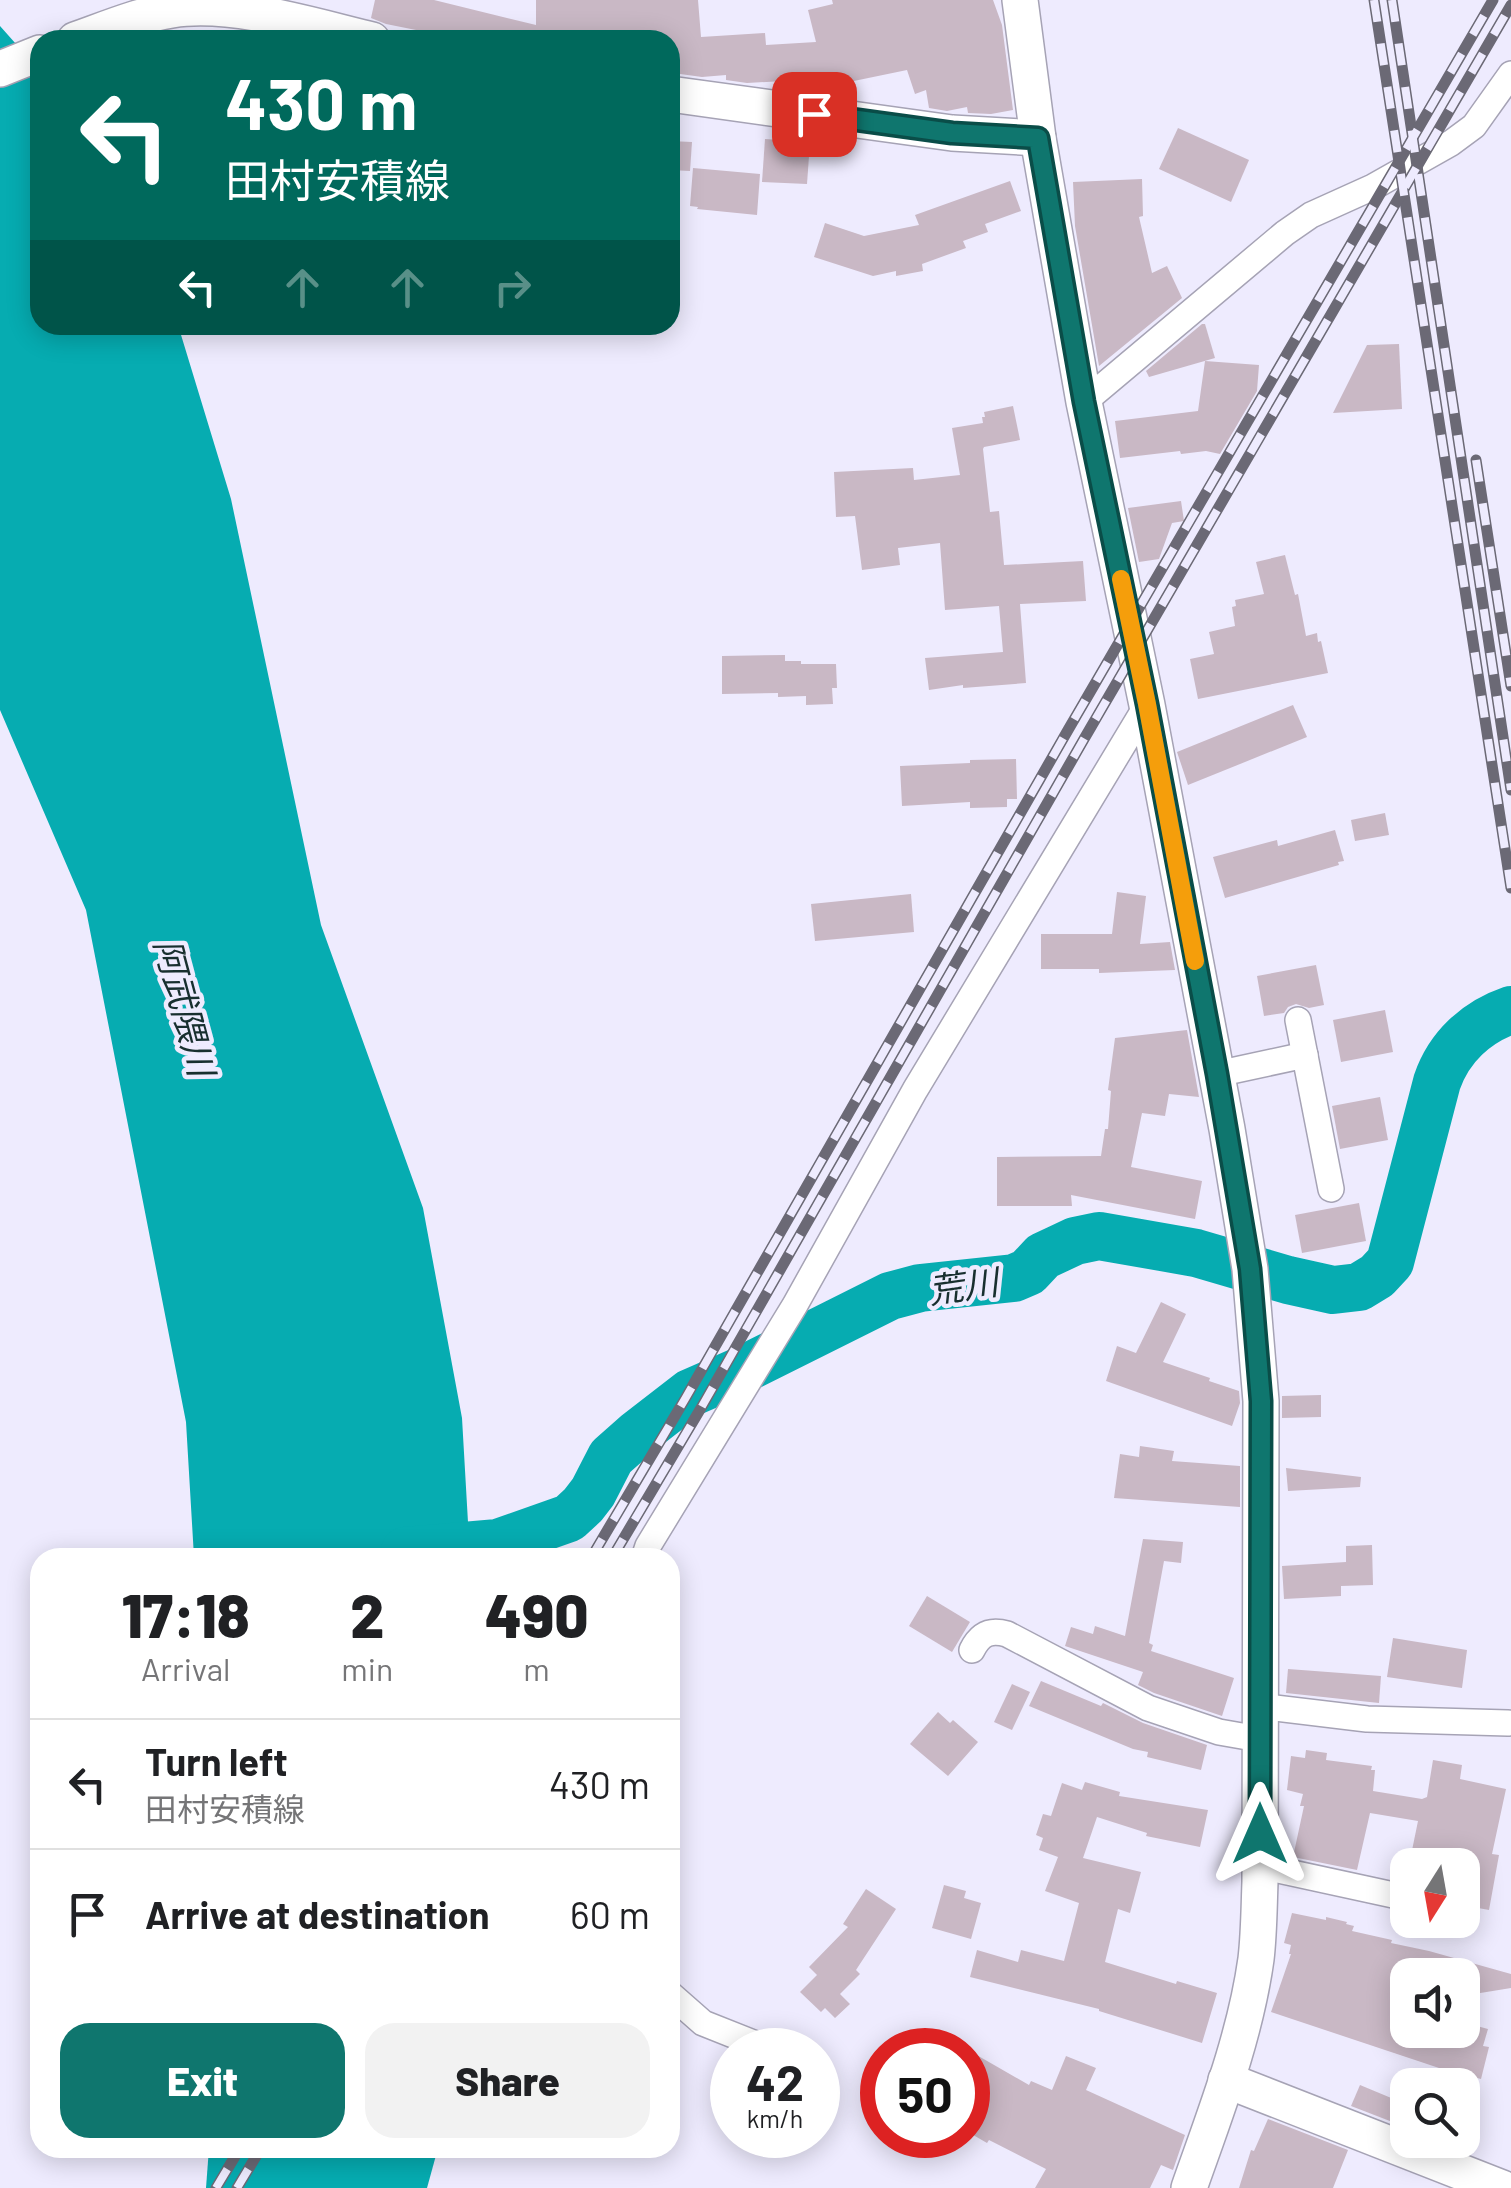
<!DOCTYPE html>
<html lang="en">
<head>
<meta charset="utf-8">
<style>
	:root { --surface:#fff; --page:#f2f2f2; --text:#202124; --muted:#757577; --line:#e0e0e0; --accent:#0f766e }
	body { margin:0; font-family:Barlow,"Noto Sans JP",sans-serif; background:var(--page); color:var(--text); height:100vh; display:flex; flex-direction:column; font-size:38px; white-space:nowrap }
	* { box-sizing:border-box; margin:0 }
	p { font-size:32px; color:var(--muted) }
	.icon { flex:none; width:55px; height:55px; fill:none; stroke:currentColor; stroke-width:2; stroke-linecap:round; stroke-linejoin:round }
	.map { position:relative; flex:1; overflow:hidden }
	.side { position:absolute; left:30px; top:1548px; width:650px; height:610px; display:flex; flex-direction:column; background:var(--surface); border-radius:30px; box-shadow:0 5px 25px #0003 }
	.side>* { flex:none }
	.top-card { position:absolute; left:30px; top:30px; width:650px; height:305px; border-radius:30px; box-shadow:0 5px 25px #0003; background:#00695c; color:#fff; overflow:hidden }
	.needle { width:65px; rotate:191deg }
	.controls { position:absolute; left:1390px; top:1848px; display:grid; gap:20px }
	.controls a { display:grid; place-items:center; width:90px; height:90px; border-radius:20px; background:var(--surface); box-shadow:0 5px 25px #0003; font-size:50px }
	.speed { position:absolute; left:710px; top:2028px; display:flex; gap:20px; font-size:50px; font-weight:700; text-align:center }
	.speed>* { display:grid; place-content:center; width:130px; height:130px; border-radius:50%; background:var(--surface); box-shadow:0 5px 25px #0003; line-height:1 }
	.speed small { font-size:25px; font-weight:400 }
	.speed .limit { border:15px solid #d22; background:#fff; color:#111 }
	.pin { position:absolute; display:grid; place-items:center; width:85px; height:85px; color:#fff; margin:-42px; border-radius:20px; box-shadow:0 5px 15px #0006 }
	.me { position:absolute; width:110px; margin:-55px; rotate:0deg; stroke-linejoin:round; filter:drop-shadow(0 0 8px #0008) }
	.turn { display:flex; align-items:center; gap:35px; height:210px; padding:0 30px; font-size:45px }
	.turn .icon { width:130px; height:130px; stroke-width:2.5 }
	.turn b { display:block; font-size:70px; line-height:85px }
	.lanes { display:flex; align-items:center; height:95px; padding:0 30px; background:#0003; justify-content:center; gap:50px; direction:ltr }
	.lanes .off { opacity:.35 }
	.eta { display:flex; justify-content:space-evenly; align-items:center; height:170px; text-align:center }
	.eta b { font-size:60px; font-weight:800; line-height:70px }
	.button { display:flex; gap:20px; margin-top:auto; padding:20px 30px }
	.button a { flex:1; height:115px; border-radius:30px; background:var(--accent); color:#fff; font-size:40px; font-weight:800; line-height:115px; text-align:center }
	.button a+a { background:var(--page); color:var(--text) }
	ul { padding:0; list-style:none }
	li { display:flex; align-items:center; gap:30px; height:130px; padding:0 30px; border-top:2px solid var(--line) }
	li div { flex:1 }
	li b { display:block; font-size:38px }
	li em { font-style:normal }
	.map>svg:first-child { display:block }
	.water { fill:#06acb1 }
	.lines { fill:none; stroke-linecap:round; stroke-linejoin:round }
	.river { stroke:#06acb1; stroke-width:48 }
	.building { fill:#c9b8c5 }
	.street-casing { stroke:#a6a3b5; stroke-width:28 }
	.secondary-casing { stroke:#a6a3b5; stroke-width:38 }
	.street { stroke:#fff; stroke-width:25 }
	.secondary { stroke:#fff; stroke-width:35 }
	.rail-casing { stroke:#6b6975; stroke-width:11 }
	.rail { stroke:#eeebfe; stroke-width:8; stroke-dasharray:22; stroke-linecap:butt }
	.route-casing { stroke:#0a4d48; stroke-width:25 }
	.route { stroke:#0f766e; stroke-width:18 }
	.slow { stroke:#f59e0b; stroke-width:18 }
	.labels { text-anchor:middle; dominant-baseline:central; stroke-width:9; stroke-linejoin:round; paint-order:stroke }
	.water-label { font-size:35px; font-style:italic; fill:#182f2f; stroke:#eeebfe }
</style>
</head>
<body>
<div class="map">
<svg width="1511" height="2188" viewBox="0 0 1511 2188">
	<rect width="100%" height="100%" fill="#eeebfe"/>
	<g class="water">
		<polygon points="0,26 40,71 40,325 178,325 231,499 321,925 423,1208 462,1418 470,1557 194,1557 186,1422 86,910 0,710"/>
		<polygon points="209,2148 438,2148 427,2188 206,2188"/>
	</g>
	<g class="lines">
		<path class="river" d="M405,1551L498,1543L569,1518L583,1505L593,1492L611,1457L637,1434L690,1393L738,1372L890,1296L920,1288L1014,1278L1028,1272L1043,1256L1058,1249L1075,1241L1099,1236L1196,1253L1288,1280L1333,1290L1359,1287L1377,1276L1390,1262L1437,1082C1449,1047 1476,1022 1511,1010"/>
	</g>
	<g class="building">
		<polygon points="375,0 434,0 536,25 536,0 698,0 701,37 765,33 766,45 816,42 808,10 833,4 832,0 993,0 1002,25 1013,110 991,114 968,113 967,107 947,111 929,108 926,90 915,94 907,70 849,82 849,94 826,94 801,91 801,80 747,83 726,80 726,75 702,77 673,73 671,40 466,40 386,24 371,18"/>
		<polygon points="1178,128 1249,160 1231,202 1159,169"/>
		<polygon points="765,139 810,142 807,184 762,182"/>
		<polygon points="670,141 692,142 690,171 670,170"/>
		<polygon points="693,168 760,174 757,215 697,209 698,207 690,206"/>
		<polygon points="1142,179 1143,216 1139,217 1152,273 1167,266 1182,298 1099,366 1075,226 1073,182"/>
		<polygon points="1010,181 1021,211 985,224 988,232 963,241 966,248 922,264 923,271 896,276 896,271 873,276 814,257 825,223 864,236 919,225 915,215"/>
		<polygon points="1202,324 1205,324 1215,358 1149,377 1146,371"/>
		<polygon points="1399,344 1402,409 1333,413 1367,345"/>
		<polygon points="1205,361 1259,365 1257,391 1220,454 1206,451 1181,454 1180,451 1120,458 1115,421 1198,411"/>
		<polygon points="1013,406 1020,440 984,447 983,449 990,512 999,511 1004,565 1083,561 1086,601 1020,604 1026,683 963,688 963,685 929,690 925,658 1003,652 999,606 945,610 940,543 898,548 900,565 862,570 855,516 836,517 834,472 913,468 914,480 960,475 952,428 983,423 982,417 985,417 984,412"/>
		<polygon points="1181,501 1184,521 1172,523 1159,559 1139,562 1128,508"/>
		<polygon points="1285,555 1295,595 1298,594 1306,636 1317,633 1318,642 1321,641 1328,673 1198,699 1190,659 1214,654 1209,632 1235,626 1232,607 1236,606 1235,600 1264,594 1256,562"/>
		<polygon points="785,655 785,661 801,661 801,664 836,664 837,688 832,688 833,704 806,705 806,696 778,697 778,693 722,694 722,656"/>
		<polygon points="1293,705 1307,737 1188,785 1177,752"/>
		<polygon points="1016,759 1017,799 1007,799 1007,807 970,808 970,802 902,806 900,766 970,763 970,760"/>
		<polygon points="1385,813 1389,835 1355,841 1351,820"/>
		<polygon points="1335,830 1344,861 1338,862 1339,865 1225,898 1213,857 1277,840 1278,846"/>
		<polygon points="1117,892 1146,896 1140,944 1170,942 1175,970 1099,973 1099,969 1041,969 1041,934 1112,934"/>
		<polygon points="911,894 914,932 815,941 811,904"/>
		<polygon points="1316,965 1324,1005 1309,1008 1296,1004 1288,1007 1284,1013 1264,1016 1257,976"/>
		<polygon points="1385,1010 1393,1052 1341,1062 1333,1020"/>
		<polygon points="1187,1030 1199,1097 1169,1094 1165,1116 1142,1113 1131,1167 1202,1181 1195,1219 1071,1195 1072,1206 997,1206 997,1157 1101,1156 1105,1129 1108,1129 1111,1091 1108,1090 1115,1038"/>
		<polygon points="1380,1097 1388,1140 1340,1149 1332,1106"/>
		<polygon points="1359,1203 1366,1241 1302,1253 1295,1215"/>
		<polygon points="1161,1302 1186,1314 1163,1362 1210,1378 1209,1381 1239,1391 1240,1403 1232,1426 1106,1381 1117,1346 1136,1353"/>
		<polygon points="1321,1395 1321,1417 1282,1418 1282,1396"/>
		<polygon points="1140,1446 1174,1451 1172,1461 1240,1466 1240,1507 1114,1498 1120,1454 1139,1457"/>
		<polygon points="1286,1468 1361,1477 1360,1487 1288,1491"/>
		<polygon points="1143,1539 1183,1542 1181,1563 1164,1561 1149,1643 1153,1645 1151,1651 1234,1678 1222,1716 1154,1693 1138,1685 1143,1672 1065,1646 1071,1627 1093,1634 1095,1626 1125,1636"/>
		<polygon points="1372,1545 1373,1585 1341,1586 1341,1596 1284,1599 1282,1566 1346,1562 1346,1546"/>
		<polygon points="927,1596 970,1622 952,1652 909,1626"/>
		<polygon points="1393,1638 1467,1650 1462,1688 1387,1677"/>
		<polygon points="1288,1669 1381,1676 1379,1703 1286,1693"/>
		<polygon points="1041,1681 1101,1706 1103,1703 1143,1723 1207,1745 1201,1770 1147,1757 1148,1752 1133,1749 1029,1706"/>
		<polygon points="1012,1684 1030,1692 1012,1730 994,1722"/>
		<polygon points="938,1712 950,1723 953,1720 978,1742 948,1776 910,1744"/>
		<polygon points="1306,1750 1327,1753 1326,1760 1372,1766 1371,1770 1375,1770 1373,1791 1422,1799 1427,1797 1433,1760 1462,1765 1460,1779 1506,1789 1492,1854 1499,1855 1489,1910 1462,1905 1462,1865 1409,1865 1418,1821 1370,1813 1357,1870 1293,1857 1304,1806 1300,1806 1303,1794 1287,1790 1291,1756 1305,1758"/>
		<polygon points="1085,1782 1120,1792 1119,1796 1208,1810 1200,1847 1146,1836 1147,1833 1097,1817 1083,1858 1141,1872 1130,1913 1118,1909 1105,1962 1176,1984 1177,1981 1217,1993 1202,2043 1099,2011 1099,2009 970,1977 977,1950 1018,1962 1021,1950 1064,1961 1079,1903 1045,1891 1058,1857 1039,1850 1043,1838 1036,1835 1043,1814 1051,1816 1062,1783 1082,1790"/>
		<polygon points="944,1885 966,1891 964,1898 981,1903 971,1939 932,1928"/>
		<polygon points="866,1889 896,1909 856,1970 860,1974 840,1994 850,2004 835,2018 825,2008 821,2012 800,1992 817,1975 809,1967 848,1927 843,1924"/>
		<polygon points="1292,1913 1326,1920 1326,1917 1347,1922 1346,1924 1354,1926 1352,1931 1392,1940 1391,1943 1429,1951 1511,1974 1511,1988 1462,1996 1462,1975 1408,1975 1408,2005 1400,2006 1408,2008 1408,2030 1462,2030 1462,2022 1488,2029 1483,2046 1489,2047 1481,2079 1439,2068 1271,2012 1291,1954 1289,1954 1291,1945 1284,1943"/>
		<polygon points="968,2050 1029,2085 1031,2081 1052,2090 1066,2056 1096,2068 1086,2090 1185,2135 1173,2170 1161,2165 1150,2188 1035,2188 1046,2169 989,2140 987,2143 968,2132"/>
		<polygon points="1360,2085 1408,2105 1408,2128 1351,2106"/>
		<polygon points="1268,2119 1348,2150 1333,2188 1239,2188 1251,2150 1254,2151"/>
	</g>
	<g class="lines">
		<defs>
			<g id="street">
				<polyline points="1084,402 1285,233 1311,215 1373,187 1451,143 1474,126 1511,74"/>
				<polyline points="1298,1020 1331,1189"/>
				<polyline points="1217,1074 1305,1055"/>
				<polyline points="644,1558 648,1546 795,1305 915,1090 1147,705"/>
				<path d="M972,1650C980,1634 990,1629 1007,1634L1148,1708L1219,1732L1259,1739"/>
				<polyline points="1259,1706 1367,1719 1508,1723"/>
				<polyline points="1260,1866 1398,1896 1408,1902"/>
				<polyline points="1432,1920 1433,1920"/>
				<polyline points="670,1994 703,2023 771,2050"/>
				<polyline points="818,2069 821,2074 818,2082"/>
				<polyline points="798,2136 799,2135"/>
			</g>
			<g id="secondary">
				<path d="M1020,0L1038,138L1084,402L1147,705L1227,1129L1250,1269L1261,1401L1260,1882C1259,1908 1259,1934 1256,1959C1245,2038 1215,2114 1189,2188"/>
				<path d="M75,40C106,29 139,15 172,10C230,0 314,26 372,40"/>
				<polyline points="0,69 40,53"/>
				<polyline points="670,94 952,133 1038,138"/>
				<polyline points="1226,2080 1502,2188"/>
			</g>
		</defs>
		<use href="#street" class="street-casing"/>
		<use href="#secondary" class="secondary-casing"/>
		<use href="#street" class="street"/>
		<use href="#secondary" class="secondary"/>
		<defs>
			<g id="rail">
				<polyline points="1374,0 1511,888"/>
				<polyline points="1392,0 1511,790"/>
				<polyline points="1476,460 1511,686"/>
				<polyline points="591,1558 685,1399 1068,730 1493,0"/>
				<polyline points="612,1558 701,1408 1084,739 1511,5"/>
				<polyline points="216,2188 240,2148"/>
				<polyline points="237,2188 261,2148"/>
			</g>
		</defs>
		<use href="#rail" class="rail-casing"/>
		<use href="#rail" class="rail"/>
	</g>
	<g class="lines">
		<defs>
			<polyline id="route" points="814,114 952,133 1038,138 1084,402 1147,704 1217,1074 1250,1269 1261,1401 1260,1834"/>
		</defs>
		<use href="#route" class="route-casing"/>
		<use href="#route" class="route"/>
		<polyline class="slow" points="1121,579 1147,704 1195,961"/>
	</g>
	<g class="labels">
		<g class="water-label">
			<text transform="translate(186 1007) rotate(75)">阿武隈川</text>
			<text transform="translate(963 1285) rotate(-8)">荒川</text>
		</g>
	</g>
</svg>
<div class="controls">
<a><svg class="needle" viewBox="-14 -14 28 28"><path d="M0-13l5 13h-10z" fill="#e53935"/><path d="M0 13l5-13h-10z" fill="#757577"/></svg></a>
<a><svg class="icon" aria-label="sound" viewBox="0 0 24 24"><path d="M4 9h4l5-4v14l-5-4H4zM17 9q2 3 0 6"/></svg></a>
<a><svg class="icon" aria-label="search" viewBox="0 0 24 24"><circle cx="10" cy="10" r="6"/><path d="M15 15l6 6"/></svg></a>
</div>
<div class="speed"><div>42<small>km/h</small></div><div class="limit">50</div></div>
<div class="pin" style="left:814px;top:114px;background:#d93025"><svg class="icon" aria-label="arrive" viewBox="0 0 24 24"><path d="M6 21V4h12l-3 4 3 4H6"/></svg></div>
<svg class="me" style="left:1260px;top:1834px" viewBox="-20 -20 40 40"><path d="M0-17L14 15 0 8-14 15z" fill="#0f766e" stroke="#fff" stroke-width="4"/></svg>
<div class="top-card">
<div class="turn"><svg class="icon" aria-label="left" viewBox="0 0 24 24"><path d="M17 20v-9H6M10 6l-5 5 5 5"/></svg><div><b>430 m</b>田村安積線</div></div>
<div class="lanes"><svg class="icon" aria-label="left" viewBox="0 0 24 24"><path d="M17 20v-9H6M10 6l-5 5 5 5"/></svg><svg class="icon off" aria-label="ahead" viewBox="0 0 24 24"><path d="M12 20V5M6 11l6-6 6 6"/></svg><svg class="icon off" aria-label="ahead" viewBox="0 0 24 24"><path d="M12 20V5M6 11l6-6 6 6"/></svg><svg class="icon off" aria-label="right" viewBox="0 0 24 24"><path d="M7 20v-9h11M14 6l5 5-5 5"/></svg></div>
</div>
<section class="side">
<div class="eta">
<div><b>17:18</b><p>Arrival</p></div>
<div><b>2</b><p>min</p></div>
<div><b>490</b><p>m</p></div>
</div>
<ul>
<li><svg class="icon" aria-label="left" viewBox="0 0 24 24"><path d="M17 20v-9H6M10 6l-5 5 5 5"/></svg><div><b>Turn left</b><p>田村安積線</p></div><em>430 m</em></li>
<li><svg class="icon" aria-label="arrive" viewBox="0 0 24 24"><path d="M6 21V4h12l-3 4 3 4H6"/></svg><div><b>Arrive at destination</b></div><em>60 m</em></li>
</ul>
<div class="button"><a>Exit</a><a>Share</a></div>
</section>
</div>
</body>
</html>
